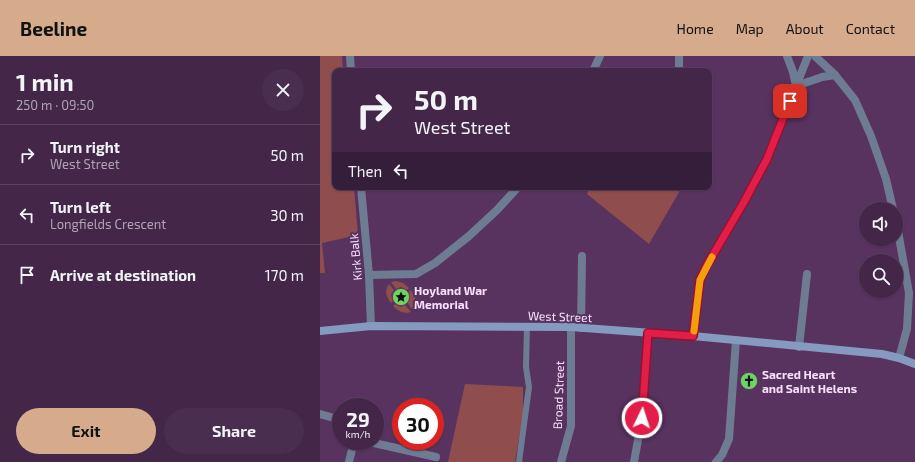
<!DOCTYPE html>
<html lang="en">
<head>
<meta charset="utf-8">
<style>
	:root { --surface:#432648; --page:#4a2e4f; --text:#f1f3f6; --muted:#afa5b4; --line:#5b4360; --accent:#d6ab8b }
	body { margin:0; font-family:"Exo 2",sans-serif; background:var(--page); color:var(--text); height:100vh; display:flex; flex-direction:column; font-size:15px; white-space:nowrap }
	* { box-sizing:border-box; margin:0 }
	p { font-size:13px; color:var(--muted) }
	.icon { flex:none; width:22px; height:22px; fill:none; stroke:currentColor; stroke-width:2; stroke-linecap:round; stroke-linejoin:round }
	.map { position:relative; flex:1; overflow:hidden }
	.panel { display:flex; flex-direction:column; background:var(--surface); width:320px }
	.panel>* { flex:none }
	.banner { position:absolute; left:12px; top:12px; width:380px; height:122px; border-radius:8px; box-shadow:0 1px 3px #0004,0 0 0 1px var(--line); background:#432648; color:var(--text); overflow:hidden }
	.fabs { position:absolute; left:539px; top:146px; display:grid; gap:8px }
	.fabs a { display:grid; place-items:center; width:44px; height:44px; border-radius:50%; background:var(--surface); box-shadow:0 1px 3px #0004,0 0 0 1px var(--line); font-size:20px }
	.speed { position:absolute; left:12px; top:342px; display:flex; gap:8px; font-size:20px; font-weight:700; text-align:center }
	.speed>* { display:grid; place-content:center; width:52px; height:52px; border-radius:50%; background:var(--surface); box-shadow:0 1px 3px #0004,0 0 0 1px var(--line); line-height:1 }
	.speed small { font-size:10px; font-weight:400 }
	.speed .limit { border:6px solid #d22; background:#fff; color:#111 }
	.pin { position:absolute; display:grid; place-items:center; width:34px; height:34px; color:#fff; margin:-17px; border-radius:8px; box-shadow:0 2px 6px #0006 }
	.me { position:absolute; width:44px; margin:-22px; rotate:4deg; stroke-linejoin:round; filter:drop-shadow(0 0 3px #0008) }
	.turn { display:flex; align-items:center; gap:14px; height:84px; padding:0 16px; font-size:18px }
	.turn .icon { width:52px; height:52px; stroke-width:2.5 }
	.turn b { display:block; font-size:28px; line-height:34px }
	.then { display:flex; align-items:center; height:38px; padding:0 16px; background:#0003; gap:8px; font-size:15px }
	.round { display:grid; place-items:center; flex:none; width:42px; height:42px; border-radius:21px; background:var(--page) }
	.summary { display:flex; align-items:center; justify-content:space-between; height:68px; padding:0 16px }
	h1 { font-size:24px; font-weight:700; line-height:30px }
	.button { display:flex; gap:8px; margin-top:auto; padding:8px 16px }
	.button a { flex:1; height:46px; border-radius:24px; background:var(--accent); color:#111; font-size:16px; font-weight:700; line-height:46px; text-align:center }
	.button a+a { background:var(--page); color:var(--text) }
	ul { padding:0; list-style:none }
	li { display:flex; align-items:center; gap:12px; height:60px; padding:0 16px; border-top:1px solid var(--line) }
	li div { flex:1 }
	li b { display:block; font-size:15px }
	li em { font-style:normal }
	header { display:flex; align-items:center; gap:24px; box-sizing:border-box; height:56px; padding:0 20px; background:var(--accent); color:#111 }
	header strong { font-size:19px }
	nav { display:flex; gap:22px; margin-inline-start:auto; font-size:14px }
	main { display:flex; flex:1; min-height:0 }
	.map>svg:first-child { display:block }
	.green { fill:#8f4e4d }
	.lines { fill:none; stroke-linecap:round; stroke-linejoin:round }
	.lane { stroke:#6e7c93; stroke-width:6 }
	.street { stroke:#6e7c93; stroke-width:8 }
	.secondary { stroke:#859abf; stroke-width:8 }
	.route-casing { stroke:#92132f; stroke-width:10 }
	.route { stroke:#e11d48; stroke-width:7 }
	.slow { stroke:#f59e0b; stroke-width:7 }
	.labels { text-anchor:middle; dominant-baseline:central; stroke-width:4; stroke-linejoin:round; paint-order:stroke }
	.street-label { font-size:12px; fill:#f8e0fc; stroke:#593360 }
	.poi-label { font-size:12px; font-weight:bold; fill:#f8e0fc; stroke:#593360; text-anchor:start }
</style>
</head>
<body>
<header>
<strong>Beeline</strong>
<nav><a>Home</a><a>Map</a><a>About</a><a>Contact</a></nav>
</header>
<main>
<section class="panel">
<div class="summary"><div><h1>1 min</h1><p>250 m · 09:50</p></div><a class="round"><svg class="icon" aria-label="close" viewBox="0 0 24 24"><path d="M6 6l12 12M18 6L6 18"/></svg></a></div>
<ul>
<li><svg class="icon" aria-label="right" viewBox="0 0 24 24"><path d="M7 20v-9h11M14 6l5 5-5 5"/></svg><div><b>Turn right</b><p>West Street</p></div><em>50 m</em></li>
<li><svg class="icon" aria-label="left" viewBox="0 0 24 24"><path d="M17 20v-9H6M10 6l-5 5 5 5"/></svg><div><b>Turn left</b><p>Longfields Crescent</p></div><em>30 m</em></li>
<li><svg class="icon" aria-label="arrive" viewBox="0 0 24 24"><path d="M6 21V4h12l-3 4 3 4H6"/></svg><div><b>Arrive at destination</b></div><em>170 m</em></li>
</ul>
<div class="button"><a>Exit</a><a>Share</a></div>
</section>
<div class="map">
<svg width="595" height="406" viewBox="0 0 595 406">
	<rect width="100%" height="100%" fill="#593360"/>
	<g class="green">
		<polygon points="0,0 22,0 23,15 15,15 15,131 34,131 38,179 2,187 5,217 0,217"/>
		<polygon points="270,131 362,131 329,188 267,138"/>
		<polygon points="76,225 83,227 89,232 87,234 81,231 76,233 71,226"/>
		<path d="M69,228L74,234L71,239L73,245L71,247C66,240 64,235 69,228Z"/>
		<polygon points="91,234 96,244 92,253 87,246 90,242 89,236"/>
		<path d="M75,248L81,251L85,249L91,256C83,258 78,255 73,250Z"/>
		<polygon points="145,328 203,331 203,358 195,406 128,406"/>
	</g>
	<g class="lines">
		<polyline class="lane" points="199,406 209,331 206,311 207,271"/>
		<g class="street">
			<polyline points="30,0 31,15"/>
			<polyline points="359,0 359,15"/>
			<polyline points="467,0 473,16 476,30 502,21 515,19"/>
			<polyline points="495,0 515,19 535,44 551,80 566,123 573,153"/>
			<polyline points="273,15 280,0"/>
			<polyline points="41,131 49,219 51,270"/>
			<polyline points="576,164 589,237 587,273 579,302"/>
			<polyline points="49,219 96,218 115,207 149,180 177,154 198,131"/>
			<polyline points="261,272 262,200"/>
			<polyline points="373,280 380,224 387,209 424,146 447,103 488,0"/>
			<polyline points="479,291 487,218"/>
			<polyline points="0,358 21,364"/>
			<polyline points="45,385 116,401"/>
			<polyline points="29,406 34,385"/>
			<polyline points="241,406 251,370 251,271"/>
			<polyline points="314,406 322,362 328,277"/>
			<polyline points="396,406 402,399 409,383 416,284"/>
		</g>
		<polyline class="secondary" points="0,275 51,270 251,271 373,280 562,298 579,302 595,308"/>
	</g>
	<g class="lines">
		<defs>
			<polyline id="route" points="322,362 328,277 373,280 380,224 387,209 424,146 447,103 470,45"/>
		</defs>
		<use href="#route" class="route-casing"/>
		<use href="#route" class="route"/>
		<polyline class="slow" points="374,275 380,224 392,201"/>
	</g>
	<defs>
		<symbol id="sight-disc" viewBox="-11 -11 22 22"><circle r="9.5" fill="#6dd361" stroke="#593360"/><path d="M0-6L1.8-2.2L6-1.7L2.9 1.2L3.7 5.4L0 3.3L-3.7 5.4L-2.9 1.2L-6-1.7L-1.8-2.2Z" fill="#111"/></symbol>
		<symbol id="church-disc" viewBox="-11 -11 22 22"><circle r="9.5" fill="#6dd361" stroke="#593360"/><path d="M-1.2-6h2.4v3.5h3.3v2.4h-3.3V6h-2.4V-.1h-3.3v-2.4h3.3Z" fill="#111"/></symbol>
	</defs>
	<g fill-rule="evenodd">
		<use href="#sight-disc" x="71" y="231" width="20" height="20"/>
		<use href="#church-disc" x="419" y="315" width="20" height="20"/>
	</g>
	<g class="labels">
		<g class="street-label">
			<text transform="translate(35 201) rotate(-95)">Kirk Balk</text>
			<text transform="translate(240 260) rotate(2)">West Street</text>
			<text transform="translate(238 339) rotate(-88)">Broad Street</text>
		</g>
		<g class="poi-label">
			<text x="94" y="234">Hoyland War<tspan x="94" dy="14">Memorial</tspan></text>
			<text x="442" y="318">Sacred Heart<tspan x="442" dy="14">and Saint Helens</tspan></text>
		</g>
	</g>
</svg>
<div class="fabs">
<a><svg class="icon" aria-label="sound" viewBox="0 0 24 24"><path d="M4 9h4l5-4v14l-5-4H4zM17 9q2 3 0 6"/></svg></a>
<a><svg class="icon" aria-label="search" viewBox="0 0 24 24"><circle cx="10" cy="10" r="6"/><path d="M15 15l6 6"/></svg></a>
</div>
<div class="speed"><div>29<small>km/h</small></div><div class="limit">30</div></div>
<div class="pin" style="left:470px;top:45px;background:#d93025"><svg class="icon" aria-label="arrive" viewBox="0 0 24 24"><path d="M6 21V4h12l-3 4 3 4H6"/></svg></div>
<svg class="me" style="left:322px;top:362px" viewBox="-20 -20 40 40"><circle r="17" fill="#e11d48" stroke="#fff" stroke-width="3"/><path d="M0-11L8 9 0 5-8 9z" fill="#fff"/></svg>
<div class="banner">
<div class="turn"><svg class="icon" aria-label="right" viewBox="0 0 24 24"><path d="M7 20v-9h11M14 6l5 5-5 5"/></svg><div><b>50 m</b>West Street</div></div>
<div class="then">Then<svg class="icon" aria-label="left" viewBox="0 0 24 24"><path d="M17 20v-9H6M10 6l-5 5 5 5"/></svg></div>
</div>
</div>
</main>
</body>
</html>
